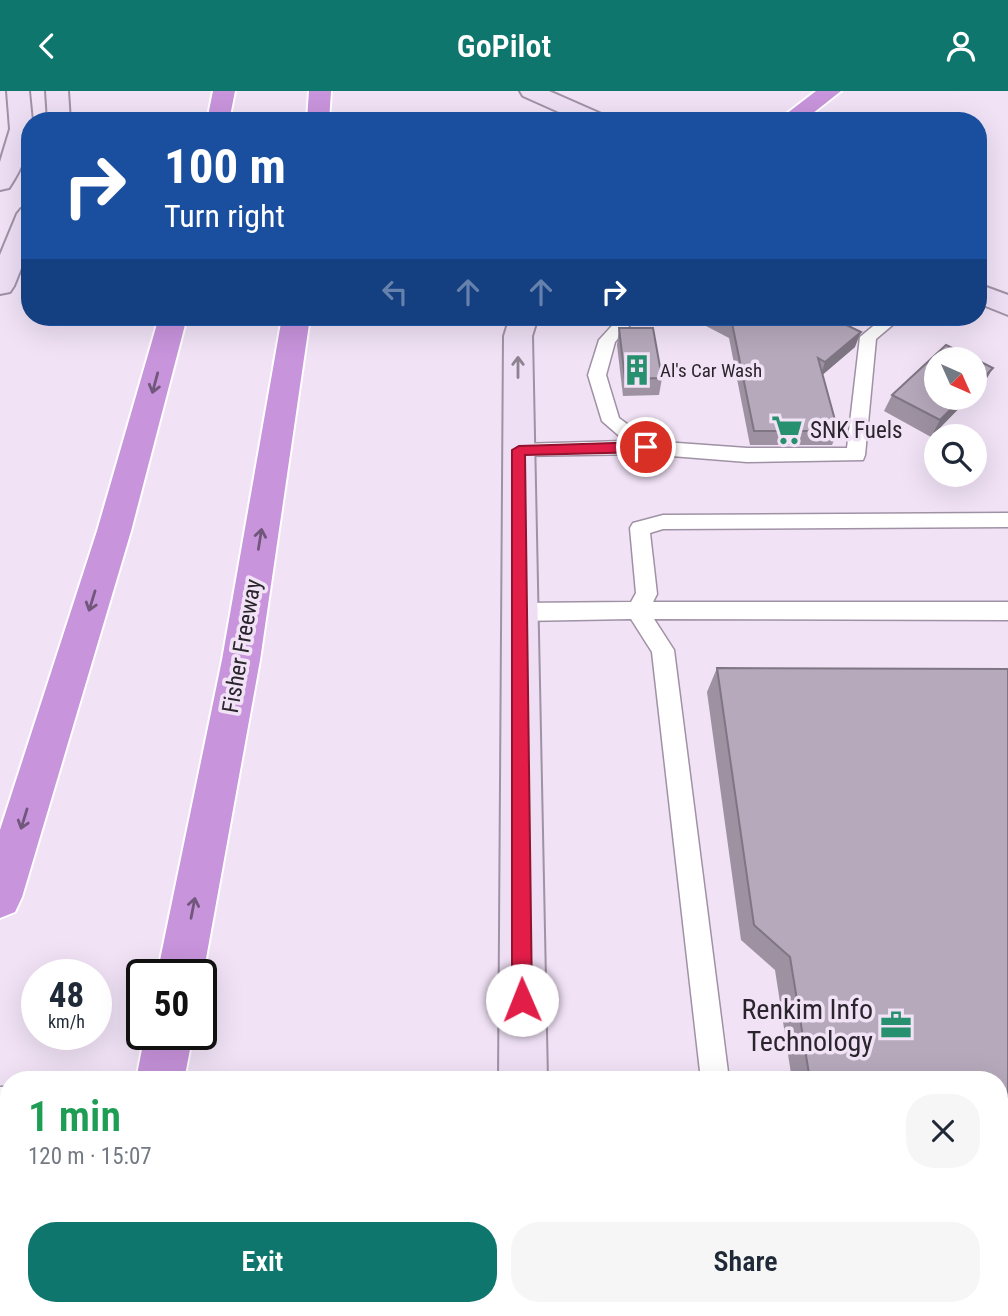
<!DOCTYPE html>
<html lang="en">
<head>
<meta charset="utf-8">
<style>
	:root { --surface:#fff; --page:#f6f6f7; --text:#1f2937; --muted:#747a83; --accent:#0f766e }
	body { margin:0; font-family:"Roboto Condensed",sans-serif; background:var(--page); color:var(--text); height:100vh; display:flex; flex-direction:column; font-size:26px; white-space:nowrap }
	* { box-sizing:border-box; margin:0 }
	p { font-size:23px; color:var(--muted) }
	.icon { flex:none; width:38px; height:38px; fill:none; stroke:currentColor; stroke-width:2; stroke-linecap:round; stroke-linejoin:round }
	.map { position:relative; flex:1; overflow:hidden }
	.panel { position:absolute; left:0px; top:980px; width:1008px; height:245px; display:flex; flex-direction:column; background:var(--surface); border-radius:28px 28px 0 0; box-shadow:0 7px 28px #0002 }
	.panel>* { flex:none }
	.guide { position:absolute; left:21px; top:21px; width:966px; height:214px; border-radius:28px; box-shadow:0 7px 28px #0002; background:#1a4fa0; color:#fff; overflow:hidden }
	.needle { width:46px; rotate:135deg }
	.controls { position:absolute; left:924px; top:256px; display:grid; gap:14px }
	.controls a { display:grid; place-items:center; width:63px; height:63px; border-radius:50%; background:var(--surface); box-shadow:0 7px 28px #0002; font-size:35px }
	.speed { position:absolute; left:21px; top:868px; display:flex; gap:14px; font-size:35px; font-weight:700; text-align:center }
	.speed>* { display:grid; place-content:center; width:91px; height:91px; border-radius:50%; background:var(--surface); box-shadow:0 7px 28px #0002; line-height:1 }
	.speed small { font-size:18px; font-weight:400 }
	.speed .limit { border:4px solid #111; border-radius:10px; background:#fff; color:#111 }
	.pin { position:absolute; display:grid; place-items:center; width:60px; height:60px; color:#fff; margin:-30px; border:4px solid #fff; border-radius:50%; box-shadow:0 2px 7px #0007 }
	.me { position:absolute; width:77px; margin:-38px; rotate:359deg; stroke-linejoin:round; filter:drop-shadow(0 0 5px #0008) }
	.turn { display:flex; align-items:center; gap:24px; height:147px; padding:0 28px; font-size:32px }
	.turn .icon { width:91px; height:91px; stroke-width:2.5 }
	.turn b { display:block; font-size:49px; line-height:60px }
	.lanes { display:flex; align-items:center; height:66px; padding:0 28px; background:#0003; justify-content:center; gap:35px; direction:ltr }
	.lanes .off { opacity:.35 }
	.round { display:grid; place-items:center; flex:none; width:74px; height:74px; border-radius:28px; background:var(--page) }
	.overview { display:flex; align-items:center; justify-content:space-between; height:119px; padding:0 28px }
	h1 { font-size:42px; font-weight:600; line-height:52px; color:#1e9e55 }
	.cta { display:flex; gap:14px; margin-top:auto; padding:14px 28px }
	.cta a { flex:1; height:80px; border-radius:28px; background:var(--accent); color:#fff; font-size:28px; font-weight:600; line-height:80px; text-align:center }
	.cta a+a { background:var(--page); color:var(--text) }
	header { display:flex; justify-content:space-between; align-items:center; height:91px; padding:0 28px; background:var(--accent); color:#fff; font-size:32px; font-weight:600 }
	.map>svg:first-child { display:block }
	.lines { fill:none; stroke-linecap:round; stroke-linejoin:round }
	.service-casing { stroke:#a092a5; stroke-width:3 }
	.secondary-casing { stroke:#a092a5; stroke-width:4 }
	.motorway-casing { stroke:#fff; stroke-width:4 }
	.service { fill:#fff; fill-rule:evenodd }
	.secondary { fill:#eedff4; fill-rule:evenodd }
	.motorway { fill:#c894dc; fill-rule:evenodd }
	.wall { fill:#9d91a2 }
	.shaded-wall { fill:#7f7684 }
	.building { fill:#b6a9bc; stroke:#7f7684; stroke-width:2 }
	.oneway { stroke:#8c8290 }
	.oneway2 { stroke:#71577b }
	.route { fill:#e11d48; stroke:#92132f; stroke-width:2 }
	.labels { text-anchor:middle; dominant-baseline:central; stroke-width:7; stroke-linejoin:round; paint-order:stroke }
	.far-poi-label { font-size:19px; fill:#2a252c; stroke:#f1e2f6; text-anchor:start }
	.poi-label { font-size:23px; fill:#2a252c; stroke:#f1e2f6; text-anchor:start }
	.street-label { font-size:23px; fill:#2a252c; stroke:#f1e2f6 }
	.near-poi-label { font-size:28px; fill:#2a252c; stroke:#f1e2f6; text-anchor:end }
</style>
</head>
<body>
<header><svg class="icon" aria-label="back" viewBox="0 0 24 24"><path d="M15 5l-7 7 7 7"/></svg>GoPilot<svg class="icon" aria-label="person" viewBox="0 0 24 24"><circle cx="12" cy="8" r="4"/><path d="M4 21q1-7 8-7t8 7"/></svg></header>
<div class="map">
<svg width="1008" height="1225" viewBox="0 0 1008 1225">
	<rect width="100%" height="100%" fill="#f1e2f6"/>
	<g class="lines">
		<defs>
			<g id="service">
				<polygon points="620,226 637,226 615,251 606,284 619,327 650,350 747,357 847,357 860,246 884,226 902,226 876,248 865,364 863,369 747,371 646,363 512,365 510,360 512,355 519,353 625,350 602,330 588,284 599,249"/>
				<polygon points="1008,422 1008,436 663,438 650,442 657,503 653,511 1008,511 1008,529 654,528 674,559 729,989 701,989 652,561 631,528 520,530 512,527 509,521 512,515 520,512 631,511 636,502 630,437 633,432 663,424"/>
				<rect x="0" y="996" width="9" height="30"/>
				<polygon points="727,1216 759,1216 760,1225 728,1225"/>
			</g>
			<g id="secondary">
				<path d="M7,0H29L32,30H30C30,56 24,75 9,97L0,99V71L10,38Z"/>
				<polygon points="46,0 68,0 70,30 48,30"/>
				<polygon points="520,0 549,0 606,25 609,30 579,30 523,5"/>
				<polygon points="30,116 30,155 14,195 10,201 0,203 0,164 17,123 21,118"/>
				<polygon points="978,193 1008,204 1008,224 978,212"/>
				<polygon points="510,226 538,226 532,245 547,989 499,989 504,245"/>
				<polygon points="499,1216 553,1216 554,1225 498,1225"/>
			</g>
			<g id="motorway">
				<polygon points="213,0 235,0 229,30 207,30"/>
				<polygon points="309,0 331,0 329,30 307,30"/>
				<polygon points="816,0 841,0 803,30 777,30"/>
				<polygon points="159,226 187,226 131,440 22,806 15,821 0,827 0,739 97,440"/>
				<polygon points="282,226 310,226 260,569 203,884 201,888 201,884 157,884 222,569"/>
				<polygon points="145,943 193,943 184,989 136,989"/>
				<polygon points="88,1216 143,1216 143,1225 87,1225"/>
			</g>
		</defs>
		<use href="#service" class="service-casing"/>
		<use href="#secondary" class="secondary-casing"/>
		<use href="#motorway" class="motorway-casing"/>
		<use href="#service" class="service"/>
		<use href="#secondary" class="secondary"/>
		<use href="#motorway" class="motorway"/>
	</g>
	<g class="wall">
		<polygon points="708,226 830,226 855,256 822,284 838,340 832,354 750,354 729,247 706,235"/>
		<polygon points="619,237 662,287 659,304 623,305 617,254"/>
		<polygon points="892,304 936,306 970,306 931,346 884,320"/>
		<polygon points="717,577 1008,578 1008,1225 863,1225 861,1216 999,1216 999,989 792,989 775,879 741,849 707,601"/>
	</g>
	<g class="shaded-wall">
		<polygon points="861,241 855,256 820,286 825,271"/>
		<polygon points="993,277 983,294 975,302 975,295"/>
		<polygon points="963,306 970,306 931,346 940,329"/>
	</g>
	<g class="building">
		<polygon points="720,226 830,226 861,241 825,271 818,267 838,340 754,340 732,232"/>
		<polygon points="619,237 653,237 662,287 625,288"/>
		<polygon points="946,254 975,268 936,268 936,306 963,306 940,329 892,304"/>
		<polygon points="975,268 993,277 975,295"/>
		<polygon points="717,577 1008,578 1008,1225 886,1225 884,1216 999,1216 999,989 810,989 790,866 754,834"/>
	</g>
	<defs><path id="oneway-shaft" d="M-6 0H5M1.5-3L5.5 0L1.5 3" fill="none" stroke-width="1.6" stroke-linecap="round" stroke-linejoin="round" transform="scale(1.75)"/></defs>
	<use class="oneway" href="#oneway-shaft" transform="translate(518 276) rotate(-90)"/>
	<g class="oneway2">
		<use href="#oneway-shaft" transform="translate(155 292) rotate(105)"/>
		<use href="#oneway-shaft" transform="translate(260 448) rotate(-81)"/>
		<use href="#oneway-shaft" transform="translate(92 510) rotate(107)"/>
		<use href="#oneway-shaft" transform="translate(24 728) rotate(107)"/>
		<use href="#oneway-shaft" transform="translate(193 817) rotate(-79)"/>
	</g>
	<polygon class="route" points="646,351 653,356 646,361 525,364 532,909 529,916 522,919 515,916 512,909 512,359 519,355"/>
	<defs>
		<symbol id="building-bare" viewBox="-9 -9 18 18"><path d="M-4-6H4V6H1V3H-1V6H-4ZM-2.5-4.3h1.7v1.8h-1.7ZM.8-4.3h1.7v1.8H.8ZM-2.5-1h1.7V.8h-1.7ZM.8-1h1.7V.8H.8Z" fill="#27906e" stroke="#f1e2f6" stroke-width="2.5" paint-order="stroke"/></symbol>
		<symbol id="supermarket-bare" viewBox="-9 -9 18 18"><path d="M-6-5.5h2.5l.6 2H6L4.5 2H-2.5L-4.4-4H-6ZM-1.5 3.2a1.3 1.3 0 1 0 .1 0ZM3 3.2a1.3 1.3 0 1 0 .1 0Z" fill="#27906e" stroke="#f1e2f6" stroke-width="2.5" paint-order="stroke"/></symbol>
		<symbol id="office-bare" viewBox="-9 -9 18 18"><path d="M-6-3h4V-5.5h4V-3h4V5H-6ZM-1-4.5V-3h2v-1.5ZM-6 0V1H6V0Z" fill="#27906e" stroke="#f1e2f6" stroke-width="2.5" paint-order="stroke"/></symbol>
	</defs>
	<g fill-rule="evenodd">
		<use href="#building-bare" x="615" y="257" width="44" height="44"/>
		<use href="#supermarket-bare" x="765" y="317" width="44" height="44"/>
		<use href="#office-bare" x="874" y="912" width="44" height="44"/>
	</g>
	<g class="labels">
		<g class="far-poi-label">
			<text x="660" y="279">Al's Car Wash</text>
		</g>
		<g class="poi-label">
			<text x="810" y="339">SNK Fuels</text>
		</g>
		<g class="street-label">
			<text transform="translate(242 555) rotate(-80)">Fisher Freeway</text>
		</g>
		<g class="near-poi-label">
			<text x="873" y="918">Renkim Info<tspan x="873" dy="32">Technology</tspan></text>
		</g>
	</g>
</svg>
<div class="controls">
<a><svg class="needle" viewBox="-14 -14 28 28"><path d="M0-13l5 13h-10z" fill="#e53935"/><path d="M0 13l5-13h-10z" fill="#747a83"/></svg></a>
<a><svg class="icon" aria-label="search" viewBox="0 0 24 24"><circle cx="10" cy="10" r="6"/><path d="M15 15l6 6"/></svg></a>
</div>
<div class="speed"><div>48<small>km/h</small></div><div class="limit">50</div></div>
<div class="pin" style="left:646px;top:356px;background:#d93025"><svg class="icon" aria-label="arrive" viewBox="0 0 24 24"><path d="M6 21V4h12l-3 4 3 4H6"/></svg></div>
<svg class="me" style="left:522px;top:909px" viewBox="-20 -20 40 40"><circle r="19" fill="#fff"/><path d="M0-13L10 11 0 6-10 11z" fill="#e11d48"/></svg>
<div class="guide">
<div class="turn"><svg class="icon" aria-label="right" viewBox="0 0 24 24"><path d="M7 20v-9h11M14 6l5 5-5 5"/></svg><div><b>100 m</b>Turn right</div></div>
<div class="lanes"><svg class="icon off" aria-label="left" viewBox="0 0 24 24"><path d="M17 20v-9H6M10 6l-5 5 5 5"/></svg><svg class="icon off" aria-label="ahead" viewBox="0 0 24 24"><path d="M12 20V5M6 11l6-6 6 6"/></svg><svg class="icon off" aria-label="ahead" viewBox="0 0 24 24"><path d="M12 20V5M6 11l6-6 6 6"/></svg><svg class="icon" aria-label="right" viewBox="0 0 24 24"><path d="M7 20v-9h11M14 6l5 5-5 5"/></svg></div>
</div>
<section class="panel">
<div class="overview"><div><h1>1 min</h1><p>120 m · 15:07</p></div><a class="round"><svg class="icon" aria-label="close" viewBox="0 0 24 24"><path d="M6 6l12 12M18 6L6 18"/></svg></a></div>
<div class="cta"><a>Exit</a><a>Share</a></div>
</section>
</div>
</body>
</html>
